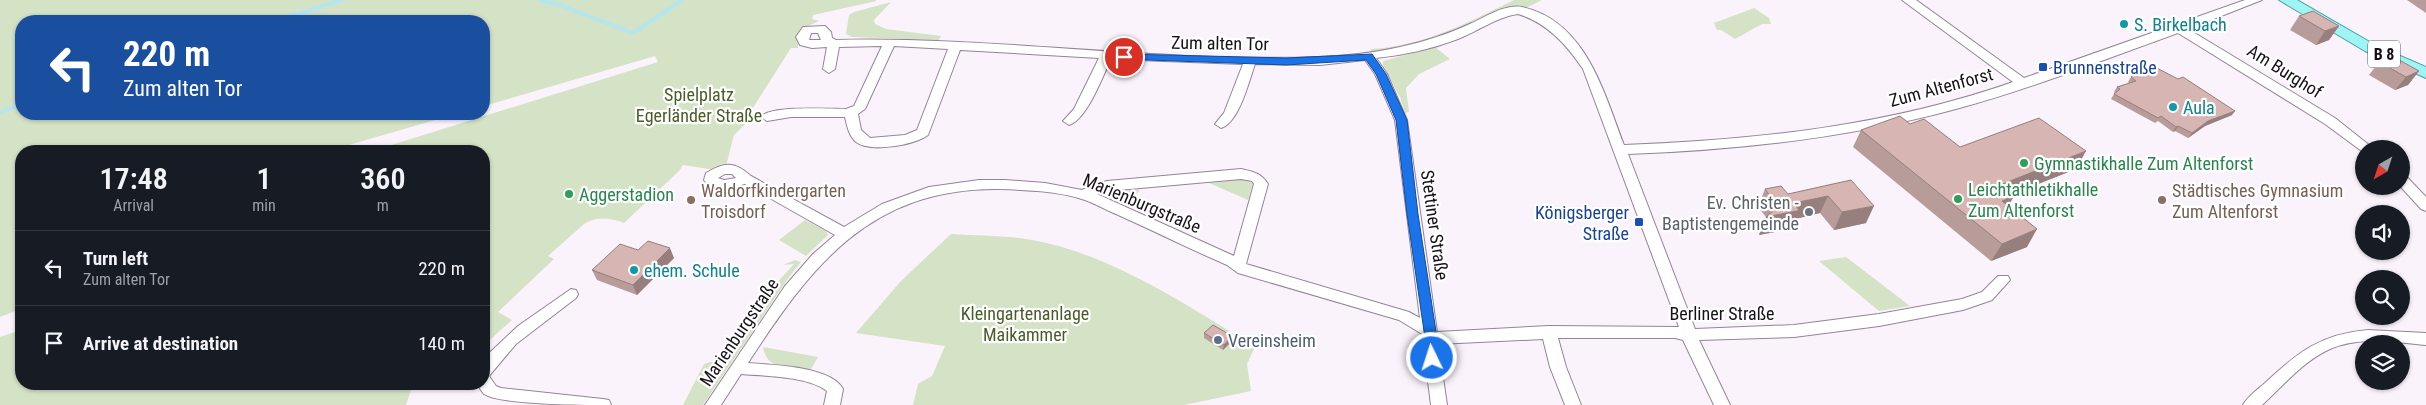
<!DOCTYPE html>
<html lang="en">
<head>
<meta charset="utf-8">
<style>
	:root { --surface:#171b24; --page:#20242c; --text:#f1f3f6; --muted:#9ea1a6; --line:#363941 }
	body { margin:0; font-family:"Roboto Condensed",sans-serif; background:var(--page); color:var(--text); height:100vh; display:flex; flex-direction:column; font-size:19px; white-space:nowrap }
	* { box-sizing:border-box; margin:0 }
	p { font-size:16px; color:var(--muted) }
	.icon { flex:none; width:28px; height:28px; fill:none; stroke:currentColor; stroke-width:2; stroke-linecap:round; stroke-linejoin:round }
	.map { position:relative; flex:1; overflow:hidden }
	.drawer { position:absolute; left:15px; top:145px; width:475px; height:245px; display:flex; flex-direction:column; background:var(--surface); border-radius:20px; box-shadow:0 1px 4px #0004 }
	.drawer>* { flex:none }
	.hud { position:absolute; left:15px; top:15px; width:475px; height:105px; border-radius:20px; box-shadow:0 1px 4px #0004; background:#1a4fa0; color:#fff; overflow:hidden }
	.needle { width:32px; rotate:219deg }
	.buttons { position:absolute; left:2355px; top:140px; display:grid; gap:10px }
	.buttons a { display:grid; place-items:center; width:55px; height:55px; border-radius:50%; background:var(--surface); box-shadow:0 1px 4px #0004; font-size:25px }
	.pin { position:absolute; display:grid; place-items:center; width:42px; height:42px; color:#fff; margin:-21px; border:2px solid #fff; border-radius:50%; box-shadow:0 1px 5px #0007 }
	.me { position:absolute; width:55px; margin:-28px; rotate:356deg; stroke-linejoin:round; filter:drop-shadow(0 0 4px #0008) }
	.turn { display:flex; align-items:center; gap:18px; height:105px; padding:0 25px; font-size:22px }
	.turn .icon { width:65px; height:65px; stroke-width:2.5 }
	.turn b { display:block; font-size:35px; line-height:42px }
	.eta { display:flex; justify-content:space-evenly; align-items:center; height:85px; text-align:center }
	.eta b { font-size:30px; font-weight:600; line-height:35px }
	ul { padding:0; list-style:none }
	li { display:flex; align-items:center; gap:15px; height:75px; padding:0 25px; border-top:1px solid var(--line) }
	li div { flex:1 }
	li b { display:block; font-size:19px }
	li em { font-style:normal }
	.map>svg:first-child { display:block }
	.green { fill:#d4e2c6 }
	.lines { fill:none; stroke-linecap:round; stroke-linejoin:round }
	.stream { stroke:#b4e6f0; stroke-width:4 }
	.minor-casing { stroke:#958399; stroke-width:2 }
	.major-casing { stroke:#46a1a2; stroke-width:2 }
	.minor { fill:#fff; fill-rule:evenodd }
	.major { fill:#9ff5f4; fill-rule:evenodd }
	.wall { fill:#b89c99 }
	.shaded-wall { fill:#967f7d }
	.building { fill:#d6b5b2; stroke:#967f7d }
	.route { fill:#1a73e8; stroke:#114b97 }
	.culture-dot { fill:#0f9aa8; stroke:#fff; stroke-width:2 }
	.transit-dot { fill:#1a4fb4; stroke:#fff; stroke-width:2 }
	.leisure-dot { fill:#2e9e5b; stroke:#fff; stroke-width:2 }
	.education-dot { fill:#8d6e63; stroke:#fff; stroke-width:2 }
	.worship-dot { fill:#6b7280; stroke:#fff; stroke-width:2 }
	.service-dot { fill:#5c6f8a; stroke:#fff; stroke-width:2 }
	.labels { text-anchor:middle; dominant-baseline:central; stroke-width:4.5; stroke-linejoin:round; paint-order:stroke }
	.shield { fill:#fff; stroke:#5d585d; stroke-width:1 }
	.shield-label { font-size:16px; font-weight:bold; fill:#171018 }
	.culture-label { font-size:18px; fill:#0d838f; stroke:#fff; text-anchor:start }
	.street-label { font-size:18px; fill:#171018; stroke:#fff }
	.transit-label { font-size:18px; fill:#164399; stroke:#fff; text-anchor:start }
	.park-label { font-size:18px; fill:#475e29; stroke:#fff }
	.leisure-label { font-size:18px; fill:#27864d; stroke:#fff; text-anchor:start }
	.education-label { font-size:18px; fill:#785e54; stroke:#fff; text-anchor:start }
	.worship-label { font-size:18px; fill:#5b616d; stroke:#fff; text-anchor:end }
	.service-label { font-size:18px; fill:#4e5e75; stroke:#fff; text-anchor:start }
</style>
</head>
<body>
<div class="map">
<svg width="2426" height="405" viewBox="0 0 2426 405">
	<rect width="100%" height="100%" fill="#fbf3fc"/>
	<g class="green">
		<path d="M0,0H875L877,1L813,15L812,19L819,21L801,29L798,48H791L749,114H756L734,135L726,166L715,170L683,165L679,171L624,223C610,218 597,216 584,224L548,256L554,259L498,312L512,320L484,345V151H372L658,62L655,56L484,106V21H21V114H456L328,151H21V309L0,317Z"/>
		<path d="M1514,0H1542L1526,8H1506L1446,35L1373,53L1370,49C1422,47 1469,22 1514,0Z"/>
		<polygon points="891,2 874,20 875,24 886,29 941,36 939,40 852,37 846,34 849,15 854,12"/>
		<polygon points="1754,8 1769,18 1771,24 1762,24 1735,39 1721,30 1717,30 1714,23"/>
		<polygon points="1435,47 1450,59 1419,74 1406,88 1409,112 1405,113 1400,97 1383,66 1383,61"/>
		<polygon points="1243,179 1253,183 1248,200 1209,183"/>
		<polygon points="1140,190 1132,199 1134,201 1128,209 1106,197 1110,191"/>
		<polygon points="805,220 826,231 828,235 806,256 779,240"/>
		<path d="M951,234C978,236 1006,235 1032,240C1111,254 1187,305 1255,347L1247,364L1251,391L1184,405H913L918,384L932,376L945,346L856,333L901,281Z"/>
		<polygon points="1846,257 1910,306 1879,311 1819,261"/>
		<polygon points="795,260 801,262 789,277 703,405 683,405 704,364 714,361 745,318 794,264 783,265"/>
		<polygon points="21,330 21,384 413,384 406,405 0,405 0,337"/>
		<path d="M763,347L818,357L810,371C791,369 766,370 763,347Z"/>
	</g>
	<g class="lines">
		<g class="stream">
			<polyline points="539,0 557,4 633,33 682,0"/>
			<polyline points="275,21 342,0"/>
			<polyline points="0,112 21,105"/>
		</g>
		<defs>
			<g id="minor">
				<path d="M1902,0H1916L2024,78L2245,0H2262L2188,29L2335,118L2374,149H2364L2363,152L2325,124L2178,33C2105,59 2031,89 1956,109C1849,138 1738,150 1628,154L1695,329L1794,325L1879,314L1962,299L1982,292L1998,276H2008L2010,280L1992,300L1963,310L1879,326L1794,337L1699,340L1730,405H1714L1683,340L1675,338H1558L1566,367L1581,405H1565L1550,367L1543,339L1438,344L1447,405H1431L1422,334L1399,320L1238,273L1227,265C1190,249 1154,231 1116,214C1106,210 1096,204 1085,200C1059,191 1027,190 999,189C871,188 812,264 748,363C772,365 831,366 843,389L840,405H824L827,391C808,376 765,376 741,374L721,405H705L785,286L813,254L835,235L745,184L724,189L706,183L704,180L706,173C725,162 734,161 751,176L844,227L882,204L929,187L979,180H1005L1045,183L1082,190L1092,185L1107,181L1241,169C1254,172 1261,173 1268,184L1246,264L1409,312L1420,318L1395,120L1375,74L1365,60L1320,65L1255,64C1249,81 1239,123 1221,128L1215,124L1224,113L1243,64L1111,59C1103,75 1087,120 1069,125L1063,121L1074,109L1099,58L960,50L928,135C915,145 870,153 856,142C849,136 847,126 845,117H791L767,121L761,117C770,105 830,109 846,109L854,106L882,46L839,47L835,69L829,73L823,69L827,47L812,48L800,45L796,37L803,27L825,26L831,32L832,38L836,40C997,36 1158,63 1319,57C1372,55 1425,45 1472,23C1487,16 1505,4 1522,7C1586,21 1604,93 1624,145C1756,140 1888,126 2013,82ZM1518,14C1547,23 1566,44 1583,69L1679,327L1549,326L1437,332L1407,120L1387,74L1376,58C1404,55 1432,49 1458,39C1478,31 1497,17 1518,14ZM811,33H818L821,40H809ZM894,46L948,49L917,130L905,135L870,138L861,130L858,114L865,109ZM725,174H732L736,178L724,180L718,178ZM1241,179L1252,181L1254,184L1234,256L1097,194L1107,191Z"/>
				<polygon points="2401,174 2406,176 2426,197 2426,211 2421,209 2400,186"/>
				<path d="M571,289L576,290L578,294L576,298L516,344L489,376L496,386L501,388L603,399L609,400L611,405C587,405 500,405 484,394C481,391 479,387 478,384H484L485,357L518,326Z"/>
				<path d="M2368,330L2426,333V345C2396,342 2359,336 2330,349C2303,361 2283,386 2262,405H2243C2248,396 2257,390 2265,383C2298,352 2321,334 2368,330Z"/>
			</g>
			<polygon id="major" points="2279,0 2297,0 2375,45 2426,67 2426,78 2365,51"/>
		</defs>
		<use href="#minor" class="minor-casing"/>
		<use href="#major" class="major-casing"/>
		<use href="#minor" class="minor"/>
		<use href="#major" class="major"/>
	</g>
	<g class="wall">
		<polygon points="2407,0 2426,0 2426,13"/>
		<polygon points="2299,16 2339,26 2329,40 2316,45 2290,30"/>
		<polygon points="2379,62 2419,71 2408,85 2395,90 2369,75"/>
		<polygon points="2131,77 2232,115 2205,126 2188,138 2175,131 2173,132 2158,121 2155,123 2111,99 2114,94 2115,93 2114,92 2117,87 2129,83 2128,82"/>
		<polygon points="1910,124 1960,147 2076,169 2012,194 2008,206 2027,247 1991,261 1853,147 1861,130"/>
		<polygon points="1851,180 1866,223 1834,230 1820,213 1795,219 1792,228 1790,229 1759,235 1766,217 1758,207 1765,189 1788,194"/>
		<polygon points="638,250 674,258 637,295 597,280 592,270"/>
		<polygon points="1204,333 1232,341 1223,350 1204,338"/>
	</g>
	<g class="shaded-wall">
		<polygon points="2339,26 2329,40 2316,45 2325,31"/>
		<polygon points="2419,71 2408,85 2395,90 2406,77"/>
		<polygon points="2235,111 2232,115 2205,126 2188,138 2192,133 2208,121"/>
		<polygon points="2178,126 2175,131 2173,132 2176,127"/>
		<polygon points="2086,151 2076,169 1990,203 2000,185"/>
		<polygon points="1828,196 1820,213 1795,219 1792,228 1790,229 1759,235 1766,217 1794,203"/>
		<polygon points="2014,196 2004,214 2002,201"/>
		<polygon points="1874,206 1866,223 1834,230 1842,212"/>
		<polygon points="2037,229 2027,247 1991,261 2002,244"/>
		<polygon points="670,248 674,258 637,295 633,285"/>
		<polygon points="1232,336 1232,341 1223,350 1224,345"/>
	</g>
	<g class="building">
		<polygon points="2313,11 2339,26 2325,31 2299,16"/>
		<polygon points="2392,56 2419,71 2406,77 2379,62"/>
		<polygon points="2151,65 2178,79 2183,77 2235,111 2208,121 2192,133 2178,126 2176,127 2161,116 2158,118 2114,94 2120,89 2117,87 2136,81 2131,77"/>
		<polygon points="1900,116 1910,124 1924,119 1960,147 2039,118 2086,151 2000,185 2014,196 2002,201 2037,229 2002,244 1861,130"/>
		<polygon points="1851,180 1874,206 1842,212 1828,196 1794,203 1799,210 1797,211 1766,217 1778,207 1765,189 1781,186 1788,194"/>
		<polygon points="648,241 670,248 633,285 592,270 620,244 638,250"/>
		<polygon points="1213,325 1232,336 1224,345 1204,333"/>
	</g>
	<polygon class="route" points="1124,54 1286,58 1372,54 1386,74 1407,120 1418,214 1437,338 1436,362 1427,362 1425,338 1407,214 1396,120 1376,74 1366,60 1286,65 1120,59 1120,55"/>
	<g class="culture-dot">
		<circle cx="2124" cy="24" r="5"/>
		<circle cx="2173" cy="107" r="5"/>
		<circle cx="634" cy="270" r="5"/>
	</g>
	<g class="transit-dot">
		<rect x="2038" y="62" width="10" height="10" rx="2.5"/>
		<rect x="1634" y="217" width="10" height="10" rx="2.5"/>
	</g>
	<g class="leisure-dot">
		<circle cx="2024" cy="163" r="5"/>
		<circle cx="569" cy="194" r="5"/>
		<circle cx="1958" cy="199" r="5"/>
	</g>
	<g class="education-dot">
		<circle cx="691" cy="200" r="5"/>
		<circle cx="2162" cy="200" r="5"/>
	</g>
	<circle class="worship-dot" cx="1809" cy="212" r="5"/>
	<circle class="service-dot" cx="1218" cy="340" r="5"/>
	<g class="labels">
		<rect class="shield" x="2368" y="40.5" width="32" height="27" rx="4"/>
		<g class="shield-label">
			<text x="2384" y="54">B 8</text>
		</g>
		<g class="culture-label">
			<text x="2134" y="24">S. Birkelbach</text>
			<text x="2183" y="107">Aula</text>
			<text x="644" y="270">ehem. Schule</text>
		</g>
		<g class="street-label">
			<text transform="translate(1220 43) rotate(1)">Zum alten Tor</text>
			<text transform="translate(2285 71) rotate(32)">Am Burghof</text>
			<text transform="translate(1941 87) rotate(-15)">Zum Altenforst</text>
			<text transform="translate(1142 203) rotate(23)">Marienburgstraße</text>
			<text transform="translate(1435 225) rotate(82)">Stettiner Straße</text>
			<text x="1722" y="313">Berliner Straße</text>
			<text transform="translate(739 332) rotate(-56)">Marienburgstraße</text>
		</g>
		<g class="transit-label">
			<text x="2053" y="67">Brunnenstraße</text>
			<text x="1629" y="212" text-anchor="end">Königsberger<tspan x="1629" dy="21">Straße</tspan></text>
		</g>
		<g class="park-label">
			<text x="699" y="94">Spielplatz<tspan x="699" dy="21">Egerländer Straße</tspan></text>
			<text x="1025" y="313">Kleingartenanlage<tspan x="1025" dy="21">Maikammer</tspan></text>
		</g>
		<g class="leisure-label">
			<text x="2034" y="163">Gymnastikhalle Zum Altenforst</text>
			<text x="1968" y="189">Leichtathletikhalle<tspan x="1968" dy="21">Zum Altenforst</tspan></text>
			<text x="579" y="194">Aggerstadion</text>
		</g>
		<g class="education-label">
			<text x="701" y="190">Waldorfkindergarten<tspan x="701" dy="21">Troisdorf</tspan></text>
			<text x="2172" y="190">Städtisches Gymnasium<tspan x="2172" dy="21">Zum Altenforst</tspan></text>
		</g>
		<g class="worship-label">
			<text x="1799" y="202">Ev. Christen -<tspan x="1799" dy="21">Baptistengemeinde</tspan></text>
		</g>
		<g class="service-label">
			<text x="1228" y="340">Vereinsheim</text>
		</g>
	</g>
</svg>
<div class="buttons">
<a><svg class="needle" viewBox="-14 -14 28 28"><path d="M0-13l5 13h-10z" fill="#e53935"/><path d="M0 13l5-13h-10z" fill="#9ea1a6"/></svg></a>
<a><svg class="icon" aria-label="sound" viewBox="0 0 24 24"><path d="M4 9h4l5-4v14l-5-4H4zM17 9q2 3 0 6"/></svg></a>
<a><svg class="icon" aria-label="search" viewBox="0 0 24 24"><circle cx="10" cy="10" r="6"/><path d="M15 15l6 6"/></svg></a>
<a><svg class="icon" aria-label="layers" viewBox="0 0 24 24"><path d="M12 4l9 5-9 5-9-5zM3 14l9 5 9-5"/></svg></a>
</div>
<div class="pin" style="left:1124px;top:57px;background:#d93025"><svg class="icon" aria-label="arrive" viewBox="0 0 24 24"><path d="M6 21V4h12l-3 4 3 4H6"/></svg></div>
<svg class="me" style="left:1432px;top:358px" viewBox="-20 -20 40 40"><circle r="17" fill="#1a73e8" stroke="#fff" stroke-width="3"/><path d="M0-11L8 9 0 5-8 9z" fill="#fff"/></svg>
<div class="hud">
<div class="turn"><svg class="icon" aria-label="left" viewBox="0 0 24 24"><path d="M17 20v-9H6M10 6l-5 5 5 5"/></svg><div><b>220 m</b>Zum alten Tor</div></div>
</div>
<section class="drawer">
<div class="eta">
<div><b>17:48</b><p>Arrival</p></div>
<div><b>1</b><p>min</p></div>
<div><b>360</b><p>m</p></div>
</div>
<ul>
<li><svg class="icon" aria-label="left" viewBox="0 0 24 24"><path d="M17 20v-9H6M10 6l-5 5 5 5"/></svg><div><b>Turn left</b><p>Zum alten Tor</p></div><em>220 m</em></li>
<li><svg class="icon" aria-label="arrive" viewBox="0 0 24 24"><path d="M6 21V4h12l-3 4 3 4H6"/></svg><div><b>Arrive at destination</b></div><em>140 m</em></li>
</ul>
</section>
</div>
</body>
</html>
